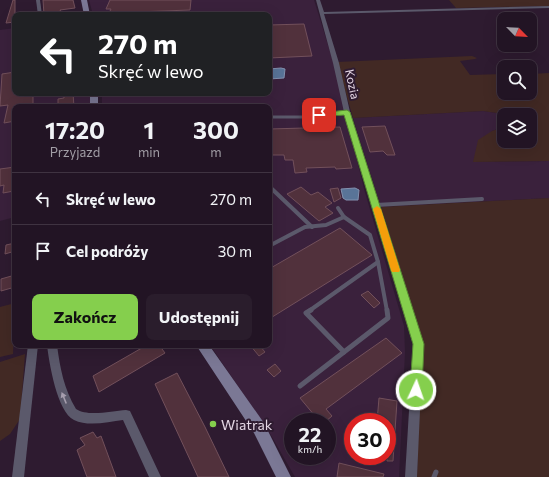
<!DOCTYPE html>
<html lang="pl">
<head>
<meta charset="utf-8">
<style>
	:root { --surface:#221424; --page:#2a1d2c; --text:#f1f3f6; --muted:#a29ea6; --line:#3f3341; --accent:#85cf4d }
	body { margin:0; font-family:Commissioner,sans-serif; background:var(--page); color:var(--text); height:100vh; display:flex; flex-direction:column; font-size:15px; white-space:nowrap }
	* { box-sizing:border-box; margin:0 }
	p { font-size:13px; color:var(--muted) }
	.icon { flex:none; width:22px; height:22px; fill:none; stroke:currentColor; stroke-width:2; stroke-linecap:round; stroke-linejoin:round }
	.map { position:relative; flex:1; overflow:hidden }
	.panel { position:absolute; left:12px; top:104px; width:260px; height:244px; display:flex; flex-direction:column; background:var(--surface); border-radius:8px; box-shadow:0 4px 16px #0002,0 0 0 1px var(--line) }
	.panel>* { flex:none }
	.hud { position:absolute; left:12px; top:12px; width:260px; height:84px; border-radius:8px; box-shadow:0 4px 16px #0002,0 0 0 1px var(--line); background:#202124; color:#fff; overflow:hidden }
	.needle { width:26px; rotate:114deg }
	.tools { position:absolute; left:497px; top:12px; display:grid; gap:8px }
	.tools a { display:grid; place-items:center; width:40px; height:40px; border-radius:8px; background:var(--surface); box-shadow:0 4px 16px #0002,0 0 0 1px var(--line); font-size:20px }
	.speed { position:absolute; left:284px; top:413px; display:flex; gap:8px; font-size:20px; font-weight:700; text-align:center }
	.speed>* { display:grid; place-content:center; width:52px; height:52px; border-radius:50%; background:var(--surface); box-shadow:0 4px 16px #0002,0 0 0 1px var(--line); line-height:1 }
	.speed small { font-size:10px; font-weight:400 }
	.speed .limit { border:6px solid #d22; background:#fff; color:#111 }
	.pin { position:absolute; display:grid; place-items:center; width:34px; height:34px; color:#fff; margin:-17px; border-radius:8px; box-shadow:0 2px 6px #0006 }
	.me { position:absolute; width:44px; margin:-22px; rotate:3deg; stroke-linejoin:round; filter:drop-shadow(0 0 3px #0008) }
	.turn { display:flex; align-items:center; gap:14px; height:84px; padding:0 20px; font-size:18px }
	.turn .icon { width:52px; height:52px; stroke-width:2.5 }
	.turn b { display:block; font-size:28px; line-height:34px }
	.eta { display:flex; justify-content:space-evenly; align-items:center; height:68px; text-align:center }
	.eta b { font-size:24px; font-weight:700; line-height:28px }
	.action { display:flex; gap:8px; margin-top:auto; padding:8px 20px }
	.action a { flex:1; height:46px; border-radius:8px; background:var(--accent); color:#111; font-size:16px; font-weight:700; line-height:46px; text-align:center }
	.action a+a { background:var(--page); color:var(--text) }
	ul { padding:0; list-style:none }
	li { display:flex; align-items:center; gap:12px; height:52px; padding:0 20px; border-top:1px solid var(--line) }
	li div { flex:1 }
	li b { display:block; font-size:15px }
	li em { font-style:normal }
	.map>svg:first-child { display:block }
	.built { fill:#3a213c; fill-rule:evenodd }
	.green { fill:#422924 }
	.water { fill:#597498; stroke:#8391af }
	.building { fill:#51313c; stroke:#72505b }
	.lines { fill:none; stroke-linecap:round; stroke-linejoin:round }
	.lane-far2 { stroke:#5b596b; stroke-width:3 }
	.lane-far1 { stroke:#5b596b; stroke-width:4 }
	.lane { stroke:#5b596b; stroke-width:5 }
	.street { fill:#5b596b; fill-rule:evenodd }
	.secondary { fill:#7b7895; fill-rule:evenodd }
	.oneway { fill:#a69eae }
	.route { fill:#85cf4d; stroke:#568732 }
	.slow { fill:#f59e0b }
	.poi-dot { fill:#85cf4d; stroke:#2e1b30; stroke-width:1.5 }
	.labels { text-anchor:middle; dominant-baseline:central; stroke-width:4; stroke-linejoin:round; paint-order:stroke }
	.street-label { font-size:12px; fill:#e4d6e4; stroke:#2e1b30 }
	.near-poi-label { font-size:14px; fill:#e4d6e4; stroke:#2e1b30; text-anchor:start }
</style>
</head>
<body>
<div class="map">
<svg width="549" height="477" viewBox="0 0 549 477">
	<rect width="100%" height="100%" fill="#2e1b30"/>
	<g class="built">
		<path d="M89,0H314L333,61L364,189L404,326L405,352L399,477H295L268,430L210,345H269V107H102V93H269V15H93ZM293,422H327V456H293ZM353,422H387V456H353Z"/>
		<polygon points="15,28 15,93 96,93 93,107 15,107 15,217 0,221 0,30"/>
		<polygon points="483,111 497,113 504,123 504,127 492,131 473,162 549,161 549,198 381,207 353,118"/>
	</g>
	<g class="green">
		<polygon points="449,0 549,0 549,6 456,8"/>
		<polygon points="472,56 477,58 475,59 460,61 470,75 504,74 504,93 530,93 530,74 549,73 549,161 473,162 478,140 492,131 504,127 504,141 530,141 530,115 504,115 504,123 497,113 483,111 353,118 337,62"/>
		<polygon points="549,198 549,477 417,477 421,342 381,207"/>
		<polygon points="15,303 13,354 0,357 0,307"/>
		<polygon points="25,354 20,419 10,434 0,441 0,362"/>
	</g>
	<g class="water">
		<polygon points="281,68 285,69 284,78 269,79 269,69"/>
		<polygon points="355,188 359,190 358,200 346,200 343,198 341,189"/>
	</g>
	<g class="building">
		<polygon points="13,0 15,0 15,22 6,23"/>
		<polygon points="43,0 73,0 75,8 60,10 61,12 44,15"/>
		<polygon points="110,0 191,0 190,10 109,13 111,9 106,9"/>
		<polygon points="304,24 312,56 269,58 269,25"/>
		<polygon points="15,72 15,93 33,93 33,105 15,107 15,121 4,123 8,105 0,106 2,74"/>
		<polygon points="64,93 73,93 74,107 58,107 58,99 64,98"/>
		<polygon points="385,126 395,155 387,155 383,151 370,152 362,127"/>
		<polygon points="340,127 352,168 336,169 335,167 306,168 307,172 295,173 293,160 285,160 284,155 269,155 269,129"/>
		<polygon points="15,167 14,191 3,193 4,185 0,186 0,169"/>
		<polygon points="301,187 311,195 318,192 332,203 325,207 333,213 319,221 287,194"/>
		<polygon points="338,188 341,198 334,202 330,189"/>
		<polygon points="340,228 372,255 269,319 269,269"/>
		<polygon points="15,243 15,251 5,254 6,245"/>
		<polygon points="15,275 15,287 1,291 1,279"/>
		<polygon points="368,291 380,303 374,308 361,295"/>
		<polygon points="386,338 402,353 326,409 332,416 325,422 320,422 300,398"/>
		<polygon points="147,345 159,345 165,353 99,392 93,376"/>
		<polygon points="250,345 259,345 265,352 259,356"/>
		<polygon points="275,364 281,371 274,377 267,370"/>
		<polygon points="177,373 205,427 229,477 198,477 155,384"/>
		<polygon points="379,398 397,401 393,461 387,461 387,422 377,422"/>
		<polygon points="93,432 97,438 101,436 116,477 87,477 77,450 85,445 80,438"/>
		<polygon points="339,463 384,474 383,477 337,477"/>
	</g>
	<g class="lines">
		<polyline class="lane-far2" points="269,117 305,117 347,112"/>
		<g class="lane-far1">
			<polyline points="269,189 272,189 312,227"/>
			<polyline points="376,205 482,199"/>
			<polyline points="338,208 344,217"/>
			<polyline points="269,246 305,227 326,225 344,217 370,235 378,262"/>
			<polyline points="378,262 387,311"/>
			<polyline points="309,311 378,262"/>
		</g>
		<g class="lane">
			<polyline points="311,310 306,313 344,352 388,318 387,310"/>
			<polyline points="300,386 344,352"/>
			<polyline points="434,477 436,472"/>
		</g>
		<g class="street">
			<polygon points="36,0 40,0 42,15 38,15"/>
			<polygon points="316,0 320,0 324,12 549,6 549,8 324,14 339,63 350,112 423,344 417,477 405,477 413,344 344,112 333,63"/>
			<polygon points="28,345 38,345 24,477 12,477"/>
			<path d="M47,345H57C60,368 64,389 76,409C88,417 112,411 126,410L130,411L161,477H149L123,420C108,422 88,427 74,420C57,412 49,362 47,345Z"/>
		</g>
		<g class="secondary">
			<polygon points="81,0 87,0 90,15 84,15"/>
			<rect x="90" y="93" width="8" height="14"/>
			<polygon points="196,345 209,345 264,423 291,477 276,477 254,433"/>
		</g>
	</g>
	<defs><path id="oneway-solid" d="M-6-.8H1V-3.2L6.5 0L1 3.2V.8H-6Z"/></defs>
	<use class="oneway" href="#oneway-solid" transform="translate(64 398) rotate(-112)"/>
	<polygon class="route" points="347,110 350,112 424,344 422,390 420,393 416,395 412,393 410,390 413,344 344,115 319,117 315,115 319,113"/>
	<polygon class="slow" points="377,206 381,209 400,270 399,272 392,272 391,270 373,209"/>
	<circle class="poi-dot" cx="213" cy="424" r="4"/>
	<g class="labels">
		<g class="street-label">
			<text transform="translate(353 84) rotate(78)">Kozia</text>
		</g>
		<g class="near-poi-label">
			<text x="221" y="424">Wiatrak</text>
		</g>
	</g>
</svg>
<div class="tools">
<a><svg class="needle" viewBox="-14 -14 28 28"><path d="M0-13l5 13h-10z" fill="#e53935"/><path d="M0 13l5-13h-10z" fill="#a29ea6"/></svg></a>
<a><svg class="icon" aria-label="search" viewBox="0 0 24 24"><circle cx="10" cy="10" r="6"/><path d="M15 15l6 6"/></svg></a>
<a><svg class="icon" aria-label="layers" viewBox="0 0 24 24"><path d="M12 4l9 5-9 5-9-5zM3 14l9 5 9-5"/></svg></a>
</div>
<div class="speed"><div>22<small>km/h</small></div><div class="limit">30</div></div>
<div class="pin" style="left:319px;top:115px;background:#d93025"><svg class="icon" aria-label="arrive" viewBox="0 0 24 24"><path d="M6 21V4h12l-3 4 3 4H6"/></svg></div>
<svg class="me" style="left:416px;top:390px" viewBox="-20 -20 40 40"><circle r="17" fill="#85cf4d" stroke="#fff" stroke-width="3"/><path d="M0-11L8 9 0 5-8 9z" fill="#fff"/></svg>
<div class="hud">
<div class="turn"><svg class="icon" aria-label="left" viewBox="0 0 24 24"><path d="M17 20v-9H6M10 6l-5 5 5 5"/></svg><div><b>270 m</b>Skręć w lewo</div></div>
</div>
<section class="panel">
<div class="eta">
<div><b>17:20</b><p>Przyjazd</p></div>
<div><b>1</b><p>min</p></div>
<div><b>300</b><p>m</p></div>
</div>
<ul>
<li><svg class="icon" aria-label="left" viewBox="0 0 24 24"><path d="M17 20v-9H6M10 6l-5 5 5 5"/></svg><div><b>Skręć w lewo</b></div><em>270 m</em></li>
<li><svg class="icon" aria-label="arrive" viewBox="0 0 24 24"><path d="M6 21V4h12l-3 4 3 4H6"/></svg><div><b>Cel podróży</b></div><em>30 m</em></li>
</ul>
<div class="action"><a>Zakończ</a><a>Udostępnij</a></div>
</section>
</div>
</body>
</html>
